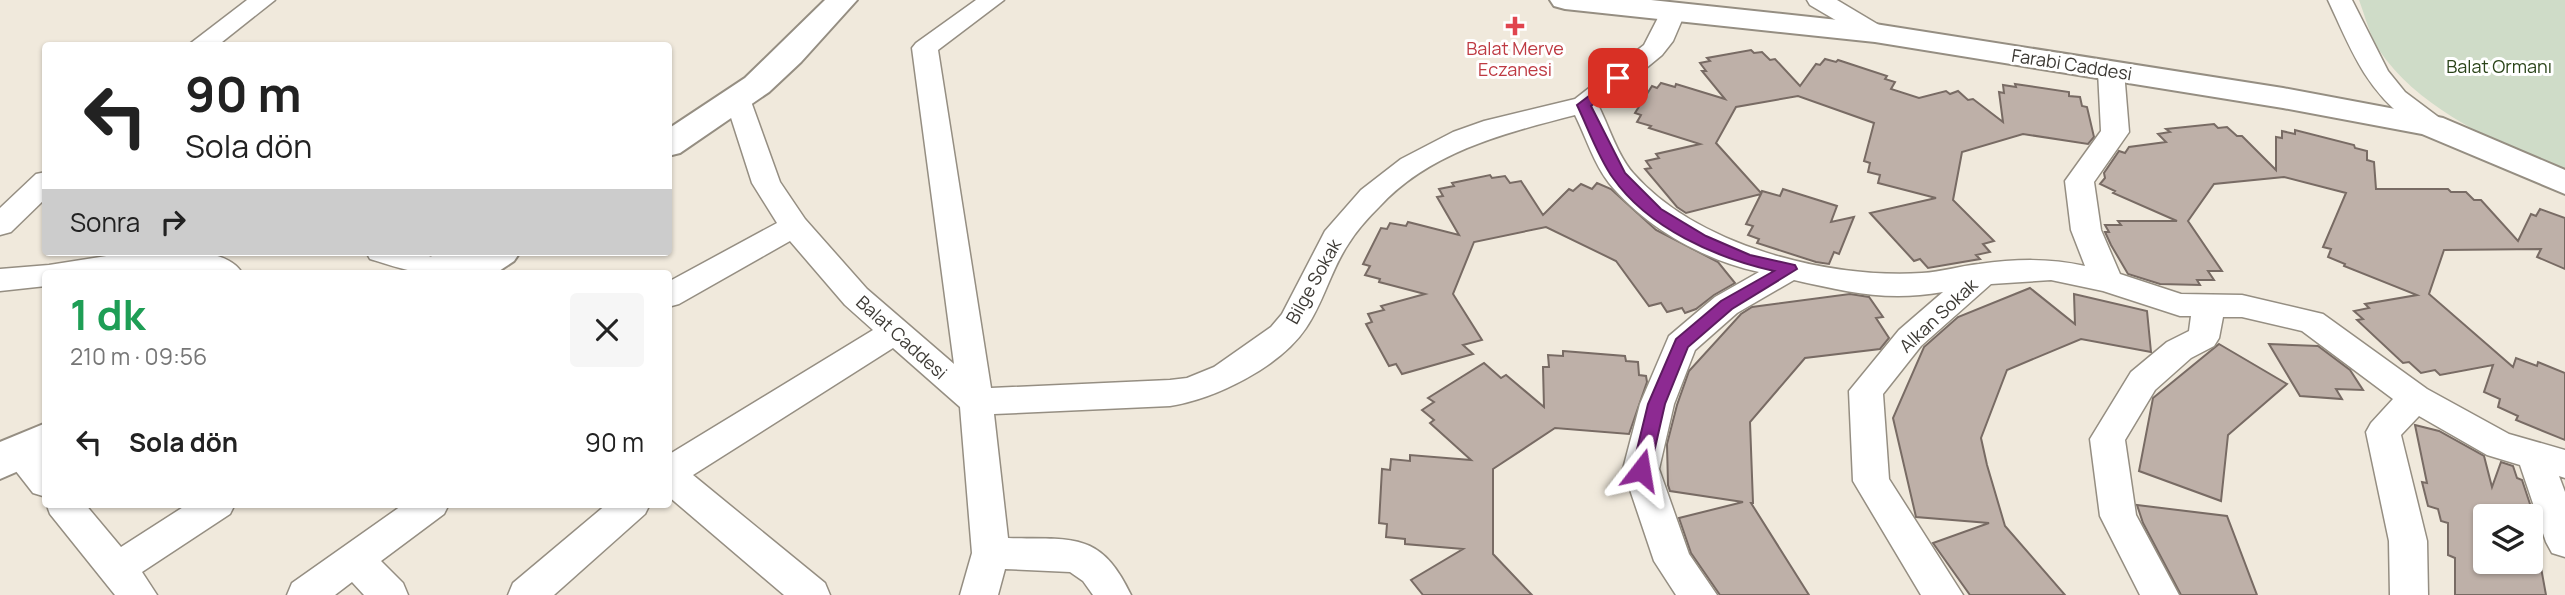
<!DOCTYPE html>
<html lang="tr">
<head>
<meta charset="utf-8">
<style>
	:root { --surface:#fff; --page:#f6f6f6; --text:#222; --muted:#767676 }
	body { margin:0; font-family:Manrope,sans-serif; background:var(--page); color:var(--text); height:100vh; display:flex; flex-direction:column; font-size:26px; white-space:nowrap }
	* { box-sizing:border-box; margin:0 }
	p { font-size:23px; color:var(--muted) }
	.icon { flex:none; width:38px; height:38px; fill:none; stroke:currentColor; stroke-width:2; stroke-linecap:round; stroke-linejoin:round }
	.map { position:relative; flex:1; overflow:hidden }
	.side { position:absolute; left:42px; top:270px; width:630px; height:238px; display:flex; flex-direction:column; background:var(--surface); border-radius:7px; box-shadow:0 2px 5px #0004 }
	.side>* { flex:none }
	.top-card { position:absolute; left:42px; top:42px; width:630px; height:214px; border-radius:7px; box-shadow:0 2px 5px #0004; background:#fff; color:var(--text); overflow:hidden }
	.fabs { position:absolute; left:2473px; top:504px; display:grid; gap:14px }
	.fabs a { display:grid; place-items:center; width:70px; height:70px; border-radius:7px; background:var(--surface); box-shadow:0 2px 5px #0004; font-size:35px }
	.pin { position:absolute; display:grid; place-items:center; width:60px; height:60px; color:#fff; margin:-30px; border-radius:14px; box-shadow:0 4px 10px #0006 }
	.me { position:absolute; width:77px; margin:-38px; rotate:14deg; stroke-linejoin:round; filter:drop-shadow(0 0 5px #0008) }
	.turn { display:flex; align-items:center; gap:24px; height:147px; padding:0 28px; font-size:32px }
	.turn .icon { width:91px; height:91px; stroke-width:2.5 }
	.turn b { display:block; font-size:49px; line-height:60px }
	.then { display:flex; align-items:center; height:66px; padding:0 28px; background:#0003; gap:14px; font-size:26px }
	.round { display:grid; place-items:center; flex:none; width:74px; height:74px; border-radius:7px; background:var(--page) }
	.summary { display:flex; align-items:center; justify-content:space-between; height:119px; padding:0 28px }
	h1 { font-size:42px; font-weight:700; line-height:52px; color:#1e9e55 }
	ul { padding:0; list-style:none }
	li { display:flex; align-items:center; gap:21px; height:105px; padding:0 28px }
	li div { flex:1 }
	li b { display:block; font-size:26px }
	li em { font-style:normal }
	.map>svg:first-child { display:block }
	.green { fill:#cfdcc8 }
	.building { fill:#beb0a8; stroke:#786b64; stroke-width:2 }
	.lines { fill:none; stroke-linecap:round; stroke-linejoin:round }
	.minor-casing { stroke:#958e82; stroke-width:3 }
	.major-casing { stroke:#958e82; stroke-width:4 }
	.minor { fill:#fff; fill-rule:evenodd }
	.major { fill:#fff; fill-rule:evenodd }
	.route { fill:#8d2a92; stroke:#5c1b5f; stroke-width:2 }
	.health-dot { fill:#e0444e; stroke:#fff; stroke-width:2.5 }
	.labels { text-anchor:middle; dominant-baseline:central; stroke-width:6; stroke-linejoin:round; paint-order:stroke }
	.health-label { font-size:18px; fill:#be3a42; stroke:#fff }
	.street-label { font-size:18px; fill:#3c3934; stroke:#fff }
	.park-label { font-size:18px; fill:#2a4419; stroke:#fff }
</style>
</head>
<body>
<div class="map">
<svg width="2565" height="595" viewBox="0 0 2565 595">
	<rect width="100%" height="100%" fill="#f0e9dc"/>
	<path class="green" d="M2359,0H2565V174C2500,143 2421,112 2379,50C2370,36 2365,16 2359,0Z"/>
	<g class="building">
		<polygon points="1751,50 1754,53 1762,52 1770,60 1775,59 1800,86 1816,64 1820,65 1825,59 1836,62 1838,60 1887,76 1885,79 1895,82 1891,89 1919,98 1946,91 1950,94 1958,91 1968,100 1973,99 2003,122 1999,92 2004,93 2003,85 2016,87 2015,84 2069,92 2069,96 2080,97 2082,106 2087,107 2094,137 2088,144 2023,134 1962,152 1953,200 1994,241 1983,244 1990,252 1976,255 1980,259 1928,268 1920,259 1914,261 1870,213 1936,198 1878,183 1880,175 1868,172 1870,163 1864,161 1874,123 1798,96 1736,107 1716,143 1761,193 1762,191 1780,196 1783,189 1837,206 1831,222 1854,217 1839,254 1834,252 1829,264 1816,262 1757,243 1759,239 1748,235 1753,226 1746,224 1761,194 1686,213 1677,207 1645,169 1651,168 1646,161 1659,158 1656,154 1700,144 1649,128 1651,126 1637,122 1641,115 1635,113 1652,86 1657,88 1661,83 1675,87 1676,84 1725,99 1702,71 1706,71 1700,63 1710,61 1707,58"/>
		<polygon points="2214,124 2218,128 2227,127 2237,136 2242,136 2276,170 2276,137 2282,138 2282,131 2295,134 2295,130 2354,145 2355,148 2367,151 2367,160 2374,162 2376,189 2448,189 2451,192 2466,192 2474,200 2481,200 2518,241 2531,214 2536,216 2540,209 2565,218 2565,269 2537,257 2541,249 2444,250 2429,294 2513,367 2516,358 2537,366 2538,362 2565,373 2565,440 2516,420 2518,416 2498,407 2500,399 2484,392 2493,365 2440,375 2435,370 2421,373 2409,362 2403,363 2357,320 2363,319 2354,311 2369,308 2365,304 2417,295 2344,266 2345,264 2328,257 2331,249 2323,247 2346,193 2284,177 2214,184 2188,221 2222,271 2208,271 2214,280 2197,280 2200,285 2160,284 2128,274 2111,245 2105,232 2109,232 2105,225 2121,225 2118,221 2177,221 2113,193 2115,191 2100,184 2105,178 2104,173 2119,151 2125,153 2129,147 2166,142 2158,134 2170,132 2166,129"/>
		<polygon points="1490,175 1492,178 1505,176 1510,183 1521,181 1543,215 1569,189 1573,191 1581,184 1592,189 1597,183 1611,189 1656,230 1718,262 1735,283 1714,295 1696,309 1685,313 1682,308 1667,312 1661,303 1649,306 1616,261 1546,227 1474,242 1453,294 1482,340 1463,345 1473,354 1402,374 1396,364 1389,366 1366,324 1372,322 1368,314 1384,310 1381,306 1425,294 1379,282 1380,279 1365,275 1370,266 1363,264 1381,228 1387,229 1390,223 1406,226 1408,222 1459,235 1437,197 1443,196 1439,189 1454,186 1452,183"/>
		<polygon points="2030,288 2075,324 2074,294 2147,311 2151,352 2081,339 2007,370 1981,438 1987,465 2005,526 2065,595 1970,595 1933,543 1989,523 1916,517 1893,418 1924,347 1958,317"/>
		<polygon points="1850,294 1869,297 1883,317 1876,318 1889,338 1880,349 1805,358 1750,422 1753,503 1751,503 1809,595 1720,595 1691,553 1679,518 1743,502 1670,491 1668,485 1667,444 1677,405 1689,371 1741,314 1752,307"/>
		<polygon points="2219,344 2287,384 2228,435 2221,501 2139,471 2153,398"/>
		<polygon points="2269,344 2318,346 2350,370 2363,390 2336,389 2342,399 2300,396"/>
		<polygon points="1563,351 1625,356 1626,361 1638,362 1639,375 1646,376 1647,382 1629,434 1555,428 1493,469 1493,554 1532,595 1423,595 1411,580 1463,549 1405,544 1405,539 1386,537 1387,524 1379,523 1382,469 1390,470 1391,459 1410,461 1410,455 1471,460 1430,423 1434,420 1422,410 1434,402 1428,398 1484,363 1501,378 1506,375 1544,407 1543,367 1549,367 1548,355 1563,356"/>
		<polygon points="2415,425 2439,431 2484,456 2492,487 2501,462 2513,466 2517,478 2522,480 2533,513 2526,511 2527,516 2485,516 2485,562 2540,562 2546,595 2455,595 2455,558 2448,555 2448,523 2441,521 2438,509 2428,506 2422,482 2427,483"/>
		<polygon points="2137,505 2227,516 2257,595 2181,595 2143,523"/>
	</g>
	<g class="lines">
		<defs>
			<g id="minor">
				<polygon points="247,0 275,0 217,46 187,46"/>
				<path d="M976,0H1004L938,50L991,388L1170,380L1187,378L1214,367L1271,327L1282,314L1325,231L1361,190L1401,159L1453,132L1484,121L1575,99L1644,45L1663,8L1672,5L1681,8L1685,13L1673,41L1662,55L1599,107C1609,127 1618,156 1633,173C1697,246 1828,279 1922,273C1941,272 1960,266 1979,264C2016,259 2049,258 2085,266L2071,230L2065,181L2101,131L2098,71L2102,65L2111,63L2120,65L2124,71L2129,132L2094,182L2101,230L2120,274L2181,294L2242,295L2323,314L2427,389L2509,434L2565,450V478L2559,476L2565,492V557L2552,553L2546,542L2520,465L2487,455L2419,416L2401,435L2427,541L2428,595H2390L2389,541L2366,432L2371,423L2393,399L2302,331L2242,317H2223L2219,338L2214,346L2191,358L2155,390L2125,440L2136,515L2179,595H2140L2100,516L2090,439L2131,372L2167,342L2189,331L2191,316H2180L2103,291L2051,280L1991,284L1921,346L1883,394L1889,479L1963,595H1921L1853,481L1849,391L1899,330L1943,292C1887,302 1848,292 1794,280L1737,313L1695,350L1674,404L1659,469L1689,554L1717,595H1676L1654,561L1623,469L1640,404L1669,336L1715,297L1759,272C1703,260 1645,227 1609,183C1594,164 1586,137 1575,115C1506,133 1431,151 1380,206C1369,217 1357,230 1349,243C1331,269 1324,302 1306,328C1280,367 1215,399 1170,406L994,414L1008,538C1072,540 1100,530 1131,595H1093L1083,581L1070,572L1005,569L998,595H960L972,553L960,407L893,348L693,475L825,583L830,595H784L668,496V455L873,330L845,305L790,241L679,304L668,307V282L777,223L752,183L725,99L728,93L738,91L748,93L780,182L805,219L867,289L954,364L912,48L916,43Z"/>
				<polygon points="1807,0 1837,0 1884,28 1888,33 1884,38 1875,41 1866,38 1810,5"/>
				<path d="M2328,0H2352L2388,71L2405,92L2441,119L2445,125L2441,131C2426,135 2419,129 2407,120C2364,87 2350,47 2328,0Z"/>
				<polygon points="46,172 46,198 11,232 0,235 0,208 36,174"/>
				<path d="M132,252C162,252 225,244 242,273L170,270L46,273V286L0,291V269L49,265Z"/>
				<path d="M366,252C393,252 432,245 448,272C421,277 397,267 370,259Z"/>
				<polygon points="19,438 31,442 46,458 46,497 33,493 1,452 7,442"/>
				<polygon points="46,503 85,504 121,547 188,504 235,504 230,514 142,572 157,595 115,595 50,514"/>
				<polygon points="404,504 449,504 444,514 381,561 403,583 408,595 364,595 352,582 335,595 287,595 292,583"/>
				<polygon points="607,504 650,504 645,514 554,595 508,595 513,583"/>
			</g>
			<g id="major">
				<polygon points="825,0 857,0 801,62 769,92 680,153 668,156 668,129 745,78"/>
				<polygon points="1550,0 1651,0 1875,24 2283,88 2443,118 2565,170 2565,194 2422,134 2283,108 1875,42 1565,9 1554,6"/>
				<polygon points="439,252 520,252 514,261 496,273 412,273 418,264"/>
				<polygon points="46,423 46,459 0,479 0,442"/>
			</g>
		</defs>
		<use href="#minor" class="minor-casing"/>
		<use href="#major" class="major-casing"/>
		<use href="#minor" class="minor"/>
		<use href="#major" class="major"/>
	</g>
	<path class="route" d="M1618,74L1625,78L1623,80L1591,106L1625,173L1661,209L1706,236L1750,255L1795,265L1797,269L1732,309L1688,347L1665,404L1650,470L1647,475H1634L1632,470L1648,404L1676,339L1721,301L1774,271C1716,258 1648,228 1613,178C1598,157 1588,128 1577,105Z"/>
	<path class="health-dot" d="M1511.5 15.5h7v7h7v7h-7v7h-7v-7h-7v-7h7z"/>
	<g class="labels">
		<g class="health-label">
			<text x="1515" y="48">Balat Merve<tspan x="1515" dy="21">Eczanesi</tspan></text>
		</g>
		<g class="street-label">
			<text transform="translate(2072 64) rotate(9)">Farabi Caddesi</text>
			<text transform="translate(1313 281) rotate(-61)">Bilge Sokak</text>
			<text transform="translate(1938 315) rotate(-43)">Alkan Sokak</text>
			<text transform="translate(902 337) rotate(42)">Balat Caddesi</text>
		</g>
		<g class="park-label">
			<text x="2499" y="66">Balat Ormanı</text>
		</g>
	</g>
</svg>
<div class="fabs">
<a><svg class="icon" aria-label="layers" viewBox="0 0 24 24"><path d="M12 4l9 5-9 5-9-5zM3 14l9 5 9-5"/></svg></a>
</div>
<div class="pin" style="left:1618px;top:78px;background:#d93025"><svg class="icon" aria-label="arrive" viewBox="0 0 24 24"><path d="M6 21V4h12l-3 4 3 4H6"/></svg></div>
<svg class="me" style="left:1641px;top:470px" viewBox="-20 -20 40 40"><path d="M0-17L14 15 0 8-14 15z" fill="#8d2a92" stroke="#fff" stroke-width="4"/></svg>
<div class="top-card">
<div class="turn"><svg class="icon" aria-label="left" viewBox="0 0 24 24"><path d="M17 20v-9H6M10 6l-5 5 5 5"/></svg><div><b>90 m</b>Sola dön</div></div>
<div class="then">Sonra<svg class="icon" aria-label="right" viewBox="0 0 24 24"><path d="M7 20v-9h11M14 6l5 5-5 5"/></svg></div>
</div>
<section class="side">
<div class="summary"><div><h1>1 dk</h1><p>210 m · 09:56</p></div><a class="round"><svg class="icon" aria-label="close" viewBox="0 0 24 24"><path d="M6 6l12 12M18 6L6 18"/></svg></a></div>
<ul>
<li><svg class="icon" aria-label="left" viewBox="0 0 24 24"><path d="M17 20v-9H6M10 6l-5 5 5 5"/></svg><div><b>Sola dön</b></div><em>90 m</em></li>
</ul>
</section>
</div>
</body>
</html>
